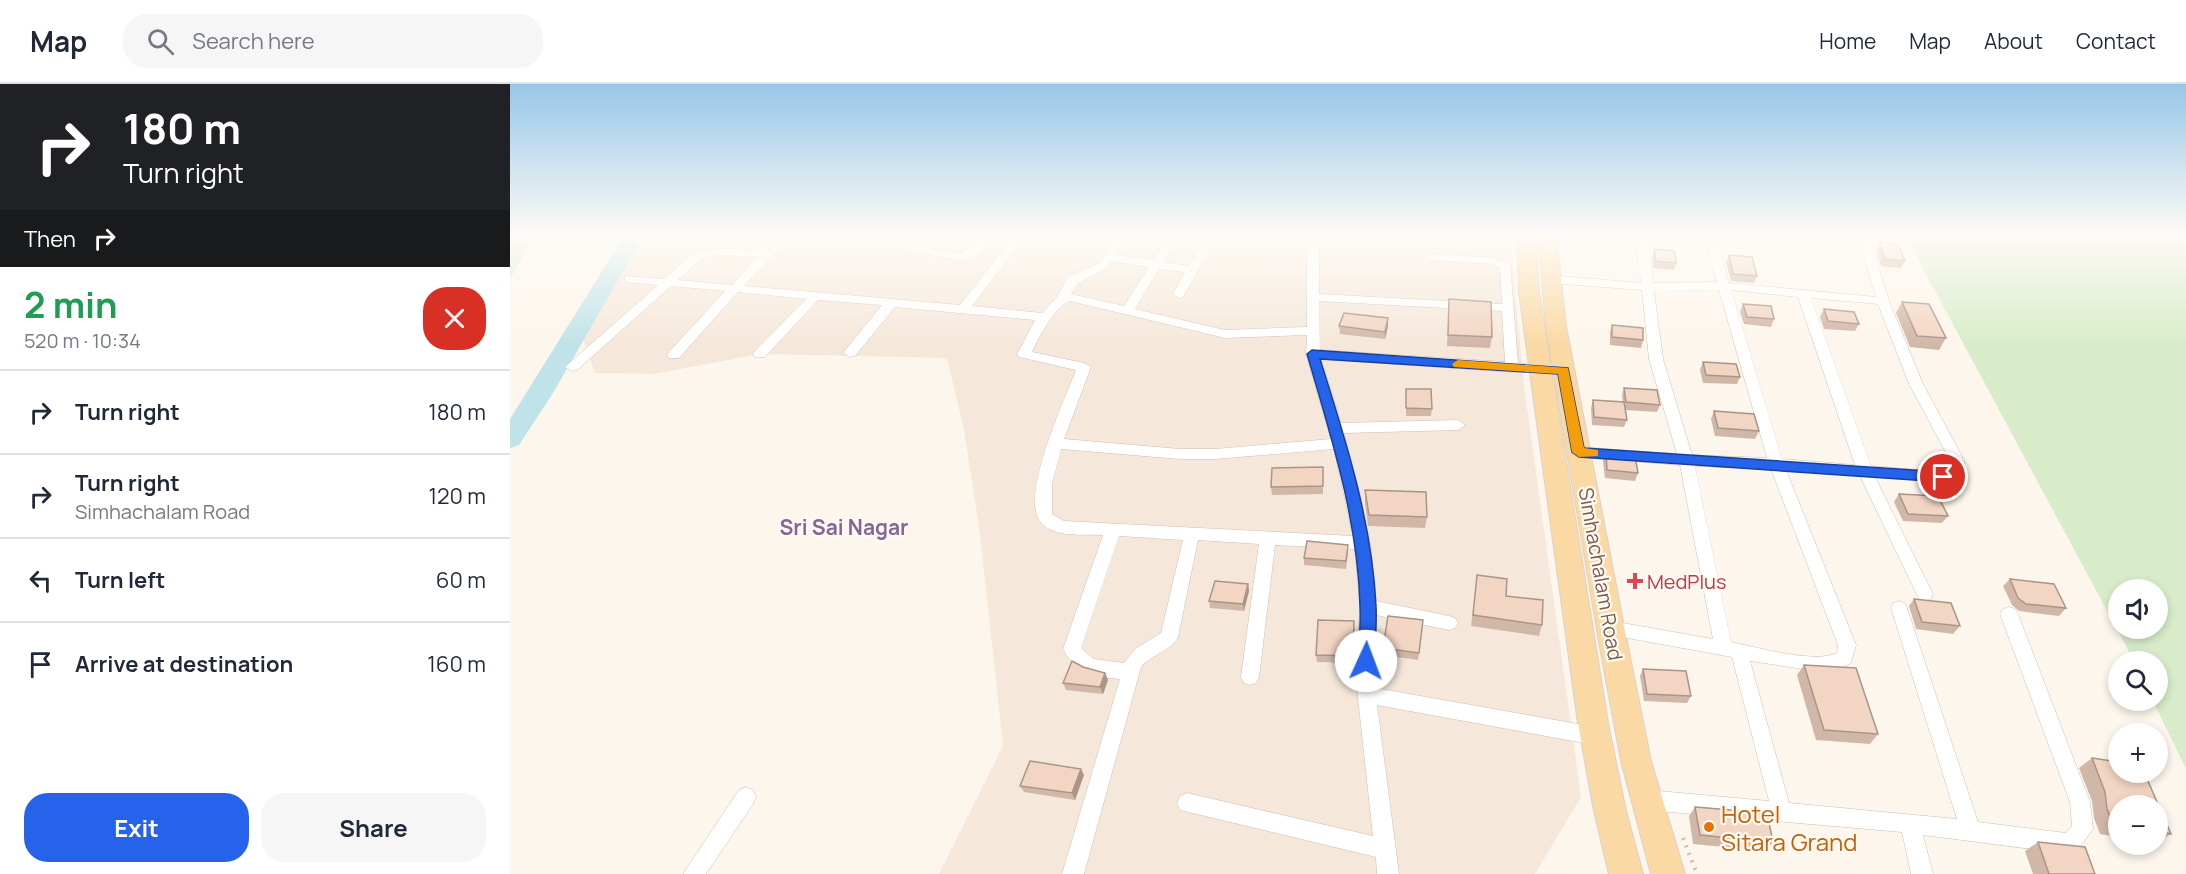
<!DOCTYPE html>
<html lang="en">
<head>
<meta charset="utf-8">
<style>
	:root { --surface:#fff; --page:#f6f6f7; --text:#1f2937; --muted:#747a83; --line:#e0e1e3; --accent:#2563eb }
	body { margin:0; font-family:Manrope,sans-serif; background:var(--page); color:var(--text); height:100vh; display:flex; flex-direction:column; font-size:22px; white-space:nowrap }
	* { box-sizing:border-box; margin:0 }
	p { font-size:20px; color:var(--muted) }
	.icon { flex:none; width:33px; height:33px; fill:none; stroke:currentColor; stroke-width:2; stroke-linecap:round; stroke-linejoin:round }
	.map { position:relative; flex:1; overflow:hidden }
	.sheet { display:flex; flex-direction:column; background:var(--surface); width:510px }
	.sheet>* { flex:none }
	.guide { background:#202124; color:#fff; overflow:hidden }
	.buttons { position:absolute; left:1598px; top:495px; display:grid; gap:12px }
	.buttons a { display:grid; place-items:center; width:60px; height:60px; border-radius:50%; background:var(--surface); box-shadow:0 3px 9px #0003; font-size:30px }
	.pin { position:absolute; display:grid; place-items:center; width:51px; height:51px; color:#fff; margin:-26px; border:3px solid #fff; border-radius:50%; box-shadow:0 2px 6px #0007 }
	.me { position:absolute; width:66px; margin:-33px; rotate:2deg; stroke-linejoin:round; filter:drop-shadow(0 0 4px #0008) }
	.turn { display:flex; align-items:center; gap:21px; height:126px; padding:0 24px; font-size:27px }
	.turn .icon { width:78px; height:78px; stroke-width:2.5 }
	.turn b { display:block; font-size:42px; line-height:51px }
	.then { display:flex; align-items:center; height:57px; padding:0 24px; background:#0003; gap:12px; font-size:22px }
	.round { display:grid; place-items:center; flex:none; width:63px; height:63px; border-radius:24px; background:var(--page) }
	.headline { display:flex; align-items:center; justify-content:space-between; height:102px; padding:0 24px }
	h1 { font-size:36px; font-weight:700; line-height:45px; color:#1e9e55 }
	.button { display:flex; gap:12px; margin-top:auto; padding:12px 24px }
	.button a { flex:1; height:69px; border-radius:24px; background:var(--accent); color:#fff; font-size:24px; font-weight:700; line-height:69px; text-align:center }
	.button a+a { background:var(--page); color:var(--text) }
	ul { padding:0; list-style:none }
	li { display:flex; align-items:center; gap:18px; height:84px; padding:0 24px; border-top:2px solid var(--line) }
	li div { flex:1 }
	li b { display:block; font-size:22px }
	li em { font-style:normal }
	header { display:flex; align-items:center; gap:36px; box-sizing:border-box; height:84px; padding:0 30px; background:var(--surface); border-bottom:2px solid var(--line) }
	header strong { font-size:28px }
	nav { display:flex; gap:33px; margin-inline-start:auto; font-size:21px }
	.search { width:420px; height:54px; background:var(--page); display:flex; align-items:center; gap:15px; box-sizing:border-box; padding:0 21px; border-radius:24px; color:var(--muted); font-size:22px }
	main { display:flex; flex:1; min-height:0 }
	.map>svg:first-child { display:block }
	.residential { fill:#f5e8da }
	.green { fill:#d8ecc9; fill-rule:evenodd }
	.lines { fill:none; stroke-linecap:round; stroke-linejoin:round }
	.stream { stroke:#a5d3da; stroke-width:4 }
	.river { fill:#bfe3e8; fill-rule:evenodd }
	.minor-casing { stroke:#d1beb0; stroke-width:1 }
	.primary-casing { stroke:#dad1cd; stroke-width:2 }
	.path { stroke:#d9b8a5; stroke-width:4; stroke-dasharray:2 6; stroke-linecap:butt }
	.minor { fill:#fff; fill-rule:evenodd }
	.primary { fill:#fbd9a5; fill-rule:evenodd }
	.wall { fill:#d1b7a8 }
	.shaded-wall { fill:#aa9588 }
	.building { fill:#f3d5c3; stroke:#aa9588; stroke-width:1.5 }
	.route { fill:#2563eb; stroke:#184099; stroke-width:1.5 }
	.slow { fill:#f59e0b }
	.health-dot { fill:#e0444e; stroke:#fffaf3; stroke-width:2 }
	.food-dot { fill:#e8710a; stroke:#fffaf3; stroke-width:2 }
	.labels { text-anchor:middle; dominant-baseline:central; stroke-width:4.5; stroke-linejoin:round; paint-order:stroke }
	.street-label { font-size:20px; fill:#7a5c4d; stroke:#fffaf3 }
	.health-label { font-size:20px; fill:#be3a42; stroke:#fffaf3; text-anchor:start }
	.neighbourhood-label { font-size:21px; font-weight:bold; fill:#846695; stroke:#fffaf3 }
	.near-food-label { font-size:24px; fill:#c56008; stroke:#fffaf3; text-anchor:start }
</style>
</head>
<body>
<header>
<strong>Map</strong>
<div class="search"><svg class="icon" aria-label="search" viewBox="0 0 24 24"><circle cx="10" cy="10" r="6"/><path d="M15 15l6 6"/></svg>Search here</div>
<nav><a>Home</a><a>Map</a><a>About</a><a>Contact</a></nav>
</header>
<main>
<section class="sheet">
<div class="guide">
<div class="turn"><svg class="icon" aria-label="right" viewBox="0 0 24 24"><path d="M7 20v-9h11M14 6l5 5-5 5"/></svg><div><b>180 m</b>Turn right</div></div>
<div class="then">Then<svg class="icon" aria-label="right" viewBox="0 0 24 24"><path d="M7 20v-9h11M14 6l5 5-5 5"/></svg></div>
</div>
<div class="headline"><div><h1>2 min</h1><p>520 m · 10:34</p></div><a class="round" style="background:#d93025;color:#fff"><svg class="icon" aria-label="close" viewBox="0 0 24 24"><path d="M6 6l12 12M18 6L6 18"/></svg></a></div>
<ul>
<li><svg class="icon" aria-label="right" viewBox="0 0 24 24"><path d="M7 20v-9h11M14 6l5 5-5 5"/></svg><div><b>Turn right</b></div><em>180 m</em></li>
<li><svg class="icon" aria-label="right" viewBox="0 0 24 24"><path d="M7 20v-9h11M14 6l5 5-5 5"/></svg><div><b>Turn right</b><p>Simhachalam Road</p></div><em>120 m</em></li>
<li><svg class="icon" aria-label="left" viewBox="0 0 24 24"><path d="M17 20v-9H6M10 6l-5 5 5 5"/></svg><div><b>Turn left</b></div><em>60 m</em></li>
<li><svg class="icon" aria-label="arrive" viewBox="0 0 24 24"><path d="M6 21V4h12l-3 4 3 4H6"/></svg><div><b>Arrive at destination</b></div><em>160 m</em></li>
</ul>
<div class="button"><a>Exit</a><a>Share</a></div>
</section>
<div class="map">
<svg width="1676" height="790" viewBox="0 0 1676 790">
	<rect width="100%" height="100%" fill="#fdf6ec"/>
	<polygon class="residential" points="122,151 1000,151 1014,302 1071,713 1025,790 429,790 493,662 470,450 454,346 437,274 250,270 144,290 85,289 72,253 125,163"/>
	<g class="green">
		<polygon points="0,151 26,151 0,195"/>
		<path d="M1395,151H1676V685L1643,617L1647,616V578L1624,577ZM1608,506H1647V544H1608Z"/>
	</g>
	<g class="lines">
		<polyline class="stream" points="117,151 119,160"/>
		<polygon class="river" points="119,154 126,156 129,160 43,309 9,361 0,364 0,335 109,160 112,156"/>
		<defs>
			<g id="minor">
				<path d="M267,151H279L270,164L234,202L450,221L497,161L480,158L464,173L452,177L330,154L324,151H347L451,170L469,157L448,153L446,151H476L509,157V161L462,222L532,229L547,213L558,193L589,179L606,151H618L605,171L643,176L659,151H667L669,153L653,178L679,182L694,156L698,155L704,158L673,213L669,214L663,210L675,188L649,185L625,225L715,246L797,243V151H809V210L992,220L990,184L982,180L922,176L916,173L922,170L984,174L1000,180L1008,279L1034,282L1036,285L1034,288H1002L811,275L831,339L948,336L955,341L948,346L834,349L860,459L866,517L939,532L945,534L948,539L945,544L939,546L866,531L865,604L1085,643L1092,646L1094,652L1092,658L1085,661L867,621L889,790H867L866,773L670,726L667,719L670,712L677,709L863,752L846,595L850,522L845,465L765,461L749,593L746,599L740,601L734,599L731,593L749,460L688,456L668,553C661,567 641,571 631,583L574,790H552L610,595C585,593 565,589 553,565L593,451C575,450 545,454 531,439C509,413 555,315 566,286L509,273L507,270L525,236L385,223L345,272L340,273L333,269L372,221L308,216L255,273H245L243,270L245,267L296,215L228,208L169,274H159L157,271L159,268L215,207L161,202L67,286L62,287L55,283L148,201L115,198V192L155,195C164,187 174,175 184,170C211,154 247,180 267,151ZM211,171L247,173L222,201L168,196L192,174ZM601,177L639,183L614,222L561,210C571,190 591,194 601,177ZM560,217L715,254L797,251L796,270L821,355L705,365H670L554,355L581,283L574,279L522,268C529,253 545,222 560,217ZM809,217L992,227L995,278L810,266ZM551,365L670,375H705L824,365L843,452L554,437L542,430V400ZM609,452L673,456L651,549L625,565L614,579L584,575L571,564Z"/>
				<path d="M1125,151H1137L1143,199L1207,198L1193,151H1205L1219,199L1366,213L1347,151H1359L1379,217L1413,300L1454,376L1455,388L1453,392L1433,398L1365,393L1423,510L1421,515L1415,517L1409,515L1350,392L1276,386L1346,561L1341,579L1321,589L1240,577L1279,719L1447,735L1381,524L1383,519L1389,517L1395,519L1397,524L1468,738L1556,749L1562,742L1560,718L1490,530L1493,525L1499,523L1505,525L1508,530L1580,718L1583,745L1567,767L1560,770L1413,751L1423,790H1401L1392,748L1137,726L1130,723L1127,716L1130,709L1137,706L1259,717L1222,573L1101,551L1095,549L1092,544L1095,539L1101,537L1203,555L1170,381L1069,373L1062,368L1069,363L1167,370L1139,275L1132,206L1040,199L1034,195L1040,191L1131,199ZM1209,206L1257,374L1182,371L1153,275L1144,207ZM1221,206L1288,213L1345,381L1272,375ZM1301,214L1368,220L1399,300L1440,376V385L1433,388L1361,382ZM1185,382L1261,385L1328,561L1327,569C1305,580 1246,563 1221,558Z"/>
				<polygon points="236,703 243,706 246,713 243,720 196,790 173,790 229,706"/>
			</g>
			<g id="primary">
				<polygon points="1007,151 1025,151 1029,208 1098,639 1116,727 1133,790 1099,790 1084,727 1068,639 1009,208"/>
				<polygon points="1028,151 1046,151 1056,243 1117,558 1141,677 1175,790 1141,790 1111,677 1089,558 1036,243"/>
			</g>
		</defs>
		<use href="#minor" class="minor-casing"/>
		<use href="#primary" class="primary-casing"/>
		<polyline class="path" points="1173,754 1187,790"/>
		<use href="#minor" class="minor"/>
		<use href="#primary" class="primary"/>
	</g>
	<g class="wall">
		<polygon points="1067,151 1125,151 1124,157"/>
		<polygon points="1369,158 1395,177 1391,184 1371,182 1366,166"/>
		<polygon points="1144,165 1166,179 1164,186 1143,184 1142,173"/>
		<polygon points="1219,171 1247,192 1244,199 1221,197 1216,178"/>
		<polygon points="939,215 982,253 980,264 937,262"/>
		<polygon points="1392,218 1436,254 1429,266 1400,263 1386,229"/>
		<polygon points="1233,220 1264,235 1261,243 1234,240 1230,228"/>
		<polygon points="1314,225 1349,240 1345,247 1314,245 1310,233"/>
		<polygon points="1102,241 1133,256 1131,264 1100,261 1100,248"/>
		<polygon points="829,242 878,242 875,255 830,250"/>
		<polygon points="1193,278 1230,293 1227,300 1193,299 1190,286"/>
		<polygon points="1114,304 1150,321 1147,328 1115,326 1117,336 1114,343 1082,341 1081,324 1083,316 1113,318 1112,311"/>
		<polygon points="896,305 922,325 921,332 896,332"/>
		<polygon points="1204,327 1249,347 1245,355 1205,352 1201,335"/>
		<polygon points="1096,370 1128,389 1125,397 1095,394 1093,377"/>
		<polygon points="813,383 813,410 762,411 761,403"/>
		<polygon points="855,406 917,433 915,444 858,442 855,418"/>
		<polygon points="1389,410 1438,432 1432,439 1393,437 1384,418"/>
		<polygon points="838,468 836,485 794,481 794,474"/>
		<polygon points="967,491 1032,541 1029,552 961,542"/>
		<polygon points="1500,495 1556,524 1549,532 1509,527 1502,521 1493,502"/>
		<polygon points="738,500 739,507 734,527 700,524 699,517"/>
		<polygon points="1404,515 1450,542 1443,550 1406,545 1399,522"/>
		<polygon points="913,536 908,576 872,571 873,564"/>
		<polygon points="844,537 843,579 807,578 806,571"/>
		<polygon points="1294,581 1368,650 1360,660 1306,656 1287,591"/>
		<polygon points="573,583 595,589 598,596 593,610 556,606 553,599"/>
		<polygon points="1133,585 1181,612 1177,619 1134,617 1130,592"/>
		<polygon points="1582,674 1608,678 1608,688 1634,688 1661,750 1647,758 1647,722 1608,722 1608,753 1590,750 1584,734 1582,717 1569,684"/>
		<polygon points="574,691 565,716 514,708 510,702"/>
		<polygon points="1185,723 1263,758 1256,767 1183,760 1179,732"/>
		<polygon points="1528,758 1585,790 1523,790 1515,767"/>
	</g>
	<g class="shaded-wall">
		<polygon points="878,234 878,242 875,255 875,248"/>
		<polygon points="738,500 739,507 734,527 733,520"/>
		<polygon points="595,589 598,596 593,610 590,603"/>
		<polygon points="571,685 574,691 565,716 562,709"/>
	</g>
	<g class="building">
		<polygon points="1369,158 1388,160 1395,177 1375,175"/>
		<polygon points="1144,165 1164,167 1166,179 1146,177"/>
		<polygon points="1219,171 1242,173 1247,192 1223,190"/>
		<polygon points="939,215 981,218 982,253 938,251"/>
		<polygon points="1392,218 1419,220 1436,254 1407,252"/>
		<polygon points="1233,220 1261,222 1264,235 1237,233"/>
		<polygon points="1314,225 1344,228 1349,240 1318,237"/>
		<polygon points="834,229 878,234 875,248 829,242"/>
		<polygon points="1102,241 1133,244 1133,256 1102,253"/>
		<polygon points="1193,278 1226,280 1230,293 1196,291"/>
		<polygon points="1114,304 1147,306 1150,321 1116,318"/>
		<polygon points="896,305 921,305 922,325 896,324"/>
		<polygon points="1083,316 1114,318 1117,336 1084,333"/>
		<polygon points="1204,327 1244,330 1249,347 1208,344"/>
		<polygon points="1096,370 1125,372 1128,389 1097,386"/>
		<polygon points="813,383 813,402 761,403 762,384"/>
		<polygon points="855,406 916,408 917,433 859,431"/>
		<polygon points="1389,410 1428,412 1438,432 1398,430"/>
		<polygon points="797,457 838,461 836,477 794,474"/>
		<polygon points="967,491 997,495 996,512 1033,516 1032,541 963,531"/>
		<polygon points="1500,495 1544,500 1556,524 1516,520 1508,514"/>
		<polygon points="705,497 738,500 733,520 699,517"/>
		<polygon points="1404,515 1441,519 1450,542 1412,538"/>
		<polygon points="878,532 913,536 909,569 873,564"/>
		<polygon points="808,536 844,537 843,572 806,571"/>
		<polygon points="562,577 573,583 595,589 590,603 553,599"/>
		<polygon points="1294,581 1346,584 1368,650 1314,646"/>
		<polygon points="1133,585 1176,587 1181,612 1137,610"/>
		<polygon points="1582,674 1608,678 1608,688 1634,688 1661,750 1647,747 1647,722 1608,722 1608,742 1604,741 1597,725 1595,708"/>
		<polygon points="520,677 571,685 562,709 510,702"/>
		<polygon points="1185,723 1257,729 1263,758 1190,751"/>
		<polygon points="1528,758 1575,763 1585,790 1539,790"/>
	</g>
	<linearGradient id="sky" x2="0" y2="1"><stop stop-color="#97c7e8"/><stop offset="0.58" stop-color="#fefbf6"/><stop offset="1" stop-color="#fefbf6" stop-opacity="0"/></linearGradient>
	<rect width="1676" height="261" fill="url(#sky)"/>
	<path class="route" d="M802,266L1058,284L1074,364L1433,388L1439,393L1433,398L1069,373L1062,368L1048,290L810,275C835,354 862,437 866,522C867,540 865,559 864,577L862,582H850L848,577C849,559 851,540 850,522C848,436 821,352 797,270Z"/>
	<polygon class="slow" points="948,276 1058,284 1074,364 1088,366 1088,372 1069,373 1062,368 1048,290 944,283 942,280"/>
	<path class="health-dot" d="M1122 488h6v6h6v6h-6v6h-6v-6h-6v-6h6z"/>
	<circle class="food-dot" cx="1199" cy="743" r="6"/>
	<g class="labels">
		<g class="street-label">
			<text transform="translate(1091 490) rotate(80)">Simhachalam Road</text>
		</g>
		<g class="health-label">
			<text x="1137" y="497">MedPlus</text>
		</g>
		<g class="neighbourhood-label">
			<text x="334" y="443">Sri Sai Nagar</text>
		</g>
		<g class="near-food-label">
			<text x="1211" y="729">Hotel<tspan x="1211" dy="28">Sitara Grand</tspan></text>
		</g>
	</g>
</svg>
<div class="buttons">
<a><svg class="icon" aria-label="sound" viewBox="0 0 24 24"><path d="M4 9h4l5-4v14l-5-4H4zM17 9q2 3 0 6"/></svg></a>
<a><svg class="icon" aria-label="search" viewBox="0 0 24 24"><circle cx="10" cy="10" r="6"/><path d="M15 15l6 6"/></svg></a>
<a>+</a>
<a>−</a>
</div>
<div class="pin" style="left:1433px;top:393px;background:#d93025"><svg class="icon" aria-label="arrive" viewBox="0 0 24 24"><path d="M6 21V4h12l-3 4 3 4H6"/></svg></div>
<svg class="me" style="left:856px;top:577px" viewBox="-20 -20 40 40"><circle r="19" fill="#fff"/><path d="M0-13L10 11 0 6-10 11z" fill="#2563eb"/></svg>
</div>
</main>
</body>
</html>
